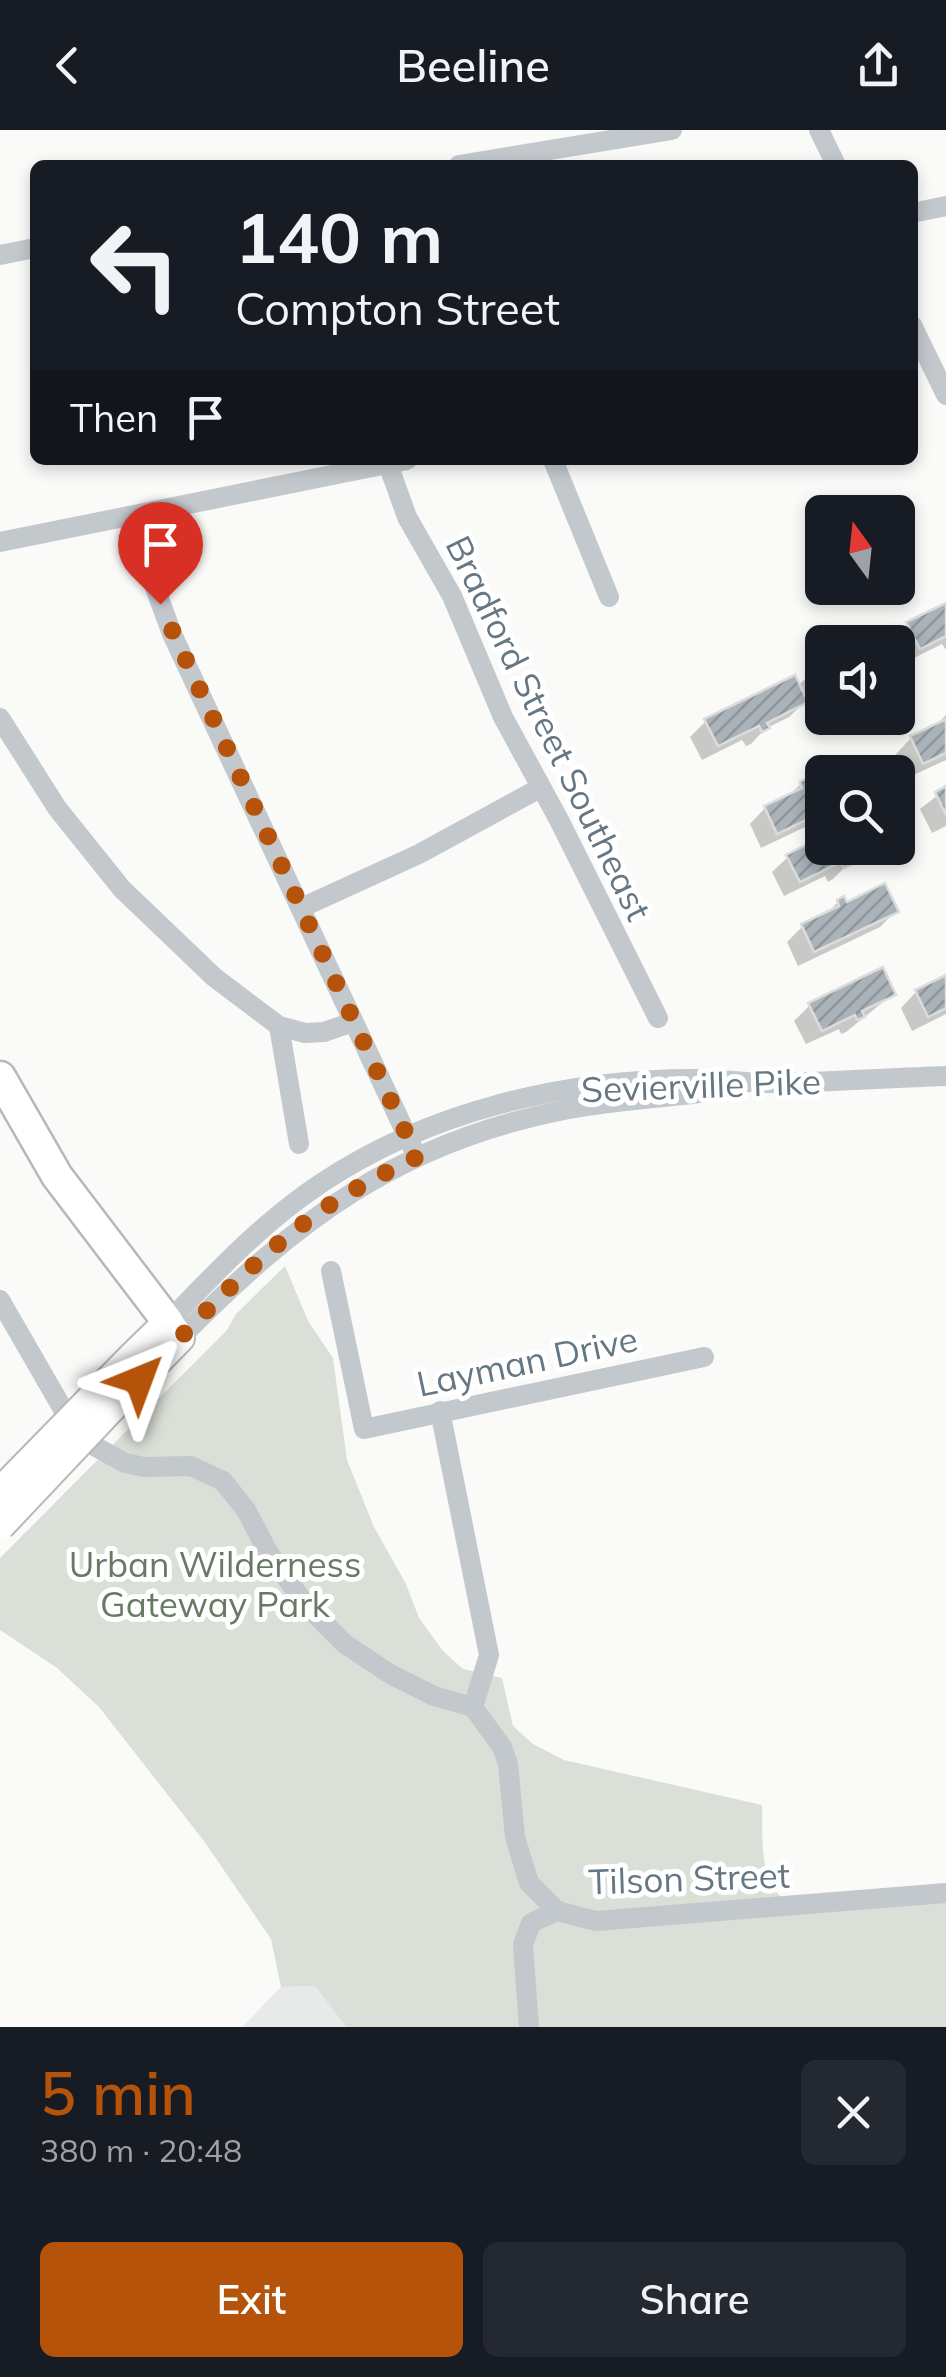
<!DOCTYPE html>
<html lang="en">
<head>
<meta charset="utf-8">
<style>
	:root { --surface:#171b24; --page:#242831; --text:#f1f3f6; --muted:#9ea1a6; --accent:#b45309 }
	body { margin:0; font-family:Mulish,sans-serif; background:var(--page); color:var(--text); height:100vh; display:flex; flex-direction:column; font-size:38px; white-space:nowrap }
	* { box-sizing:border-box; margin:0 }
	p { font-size:32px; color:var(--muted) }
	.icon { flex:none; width:55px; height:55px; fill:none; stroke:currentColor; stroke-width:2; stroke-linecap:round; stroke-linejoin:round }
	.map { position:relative; height:1897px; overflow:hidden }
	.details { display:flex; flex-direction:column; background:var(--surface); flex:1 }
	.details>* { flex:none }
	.banner { position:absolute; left:30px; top:30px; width:888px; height:305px; border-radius:15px; box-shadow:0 5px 15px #0003; background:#171b24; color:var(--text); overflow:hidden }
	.needle { width:65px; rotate:345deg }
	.controls { position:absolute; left:805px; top:365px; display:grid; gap:20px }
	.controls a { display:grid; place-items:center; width:110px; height:110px; border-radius:15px; background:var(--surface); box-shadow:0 5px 15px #0003; font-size:50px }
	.pin { position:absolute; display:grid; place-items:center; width:85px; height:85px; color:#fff; margin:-102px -42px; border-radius:50% 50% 50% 0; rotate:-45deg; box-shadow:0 0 10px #0007 }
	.pin .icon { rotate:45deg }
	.me { position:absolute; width:110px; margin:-55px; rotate:44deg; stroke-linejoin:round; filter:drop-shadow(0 0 8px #0008) }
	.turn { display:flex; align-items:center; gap:35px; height:210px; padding:0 40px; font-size:45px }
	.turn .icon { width:130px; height:130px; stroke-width:2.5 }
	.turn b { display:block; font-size:70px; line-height:85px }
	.then { display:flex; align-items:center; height:95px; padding:0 40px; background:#0003; gap:20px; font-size:38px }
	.round { display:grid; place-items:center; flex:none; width:105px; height:105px; border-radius:15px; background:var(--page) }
	.overview { display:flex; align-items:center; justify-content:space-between; height:170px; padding:0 40px }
	h1 { font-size:60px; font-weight:600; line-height:75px; color:var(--accent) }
	.cta { display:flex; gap:20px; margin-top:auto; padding:20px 40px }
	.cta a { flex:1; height:115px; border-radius:15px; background:var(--accent); color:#fff; font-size:40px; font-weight:600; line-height:115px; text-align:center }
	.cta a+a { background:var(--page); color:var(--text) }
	header { display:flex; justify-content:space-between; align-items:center; height:130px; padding:0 40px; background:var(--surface); font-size:45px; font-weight:600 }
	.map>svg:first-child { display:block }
	.built { fill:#e8e9e9 }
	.park { fill:#dadfd7 }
	.shadow { fill:#0003 }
	.building { fill:url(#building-hatch); stroke:#dcdcda; stroke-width:2.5 }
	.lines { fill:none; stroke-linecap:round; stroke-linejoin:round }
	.major-casing { stroke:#b5babe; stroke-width:32 }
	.highway-casing { stroke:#b4b9bd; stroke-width:35 }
	.minor { stroke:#c3c8cc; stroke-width:20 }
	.major { stroke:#fff; stroke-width:28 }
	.highway { stroke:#fff; stroke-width:30 }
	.major-bridge-casing { stroke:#b5babe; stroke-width:32; stroke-linecap:butt }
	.major-bridge { stroke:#fff; stroke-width:28 }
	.route { stroke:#b45309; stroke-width:18; stroke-dasharray:0 32.4 }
	.labels { text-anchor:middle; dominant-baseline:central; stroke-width:10; stroke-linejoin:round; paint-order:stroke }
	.street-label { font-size:35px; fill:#657783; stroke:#fff }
	.park-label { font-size:35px; fill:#697a64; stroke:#fff }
</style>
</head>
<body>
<header><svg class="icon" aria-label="back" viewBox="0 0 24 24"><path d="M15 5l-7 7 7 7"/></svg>Beeline<svg class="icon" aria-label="share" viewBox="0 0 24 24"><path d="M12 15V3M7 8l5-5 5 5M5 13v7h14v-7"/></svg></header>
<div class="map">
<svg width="946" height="1897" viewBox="0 0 946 1897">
	<defs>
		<pattern id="building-hatch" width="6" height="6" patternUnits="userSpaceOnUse" patternTransform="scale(2.5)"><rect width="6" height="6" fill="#aab3b9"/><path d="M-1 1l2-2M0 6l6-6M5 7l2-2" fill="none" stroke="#8e969c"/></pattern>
	</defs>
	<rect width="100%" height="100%" fill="#fafaf8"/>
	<polygon class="built" points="315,1856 346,1897 242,1897 281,1857"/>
	<path class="park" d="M285,1136L308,1191L333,1228L347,1330L374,1397L406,1454L419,1488L443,1521L463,1539L502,1548L513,1596L533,1614L564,1630L762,1675C763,1705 758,1751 785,1770L946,1757V1897H346L315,1856L281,1857L271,1809L204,1711L99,1577L57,1538L0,1500V1428L227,1200L236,1184Z"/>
	<g class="shadow">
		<polygon points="946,476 946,520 942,514 904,533 900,526 898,528 898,512 869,512 887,504 890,512 908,494"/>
		<polygon points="822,535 822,572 811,578 807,570 789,587 765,599 751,614 746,616 742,610 702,630 690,607 706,591 797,556"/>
		<polygon points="946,585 946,630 907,648 896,624 911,608 934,597"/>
		<polygon points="822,650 822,689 761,718 750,694 765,678 787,667 801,654 808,657"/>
		<polygon points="946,659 946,696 932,703 920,679"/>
		<polygon points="822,710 822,718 877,718 847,735 833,749 828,752 825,746 784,766 772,742 788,727"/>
		<polygon points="838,772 896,781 880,797 798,836 787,812 803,796 825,785"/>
		<polygon points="946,848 946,884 912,901 901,878 916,862"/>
		<polygon points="893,864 846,902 841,904 839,899 806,914 794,891 810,875"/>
	</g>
	<g class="building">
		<polygon points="946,473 946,506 920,519 906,492"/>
		<polygon points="888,501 893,512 863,512"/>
		<polygon points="795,545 808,572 767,593 770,598 762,602 759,596 718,616 704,589"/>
		<polygon points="946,589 946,623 923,634 910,606"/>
		<polygon points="807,648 809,654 822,648 822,682 777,704 764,676 802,658 800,652"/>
		<polygon points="946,656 946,685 935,662"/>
		<polygon points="822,707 822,718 871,718 849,728 852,734 844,738 841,732 800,752 786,725"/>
		<polygon points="885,753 899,782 814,822 801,794 839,776 837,770 844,766 847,772"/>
		<polygon points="883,837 896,865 862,881 865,887 857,890 855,885 822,901 808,873"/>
		<polygon points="946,845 946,878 928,887 915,860"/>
	</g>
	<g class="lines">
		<defs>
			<polyline id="major" points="118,1271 180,1208 168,1192 132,1227"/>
			<polyline id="highway" points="0,947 57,1046 168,1192"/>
		</defs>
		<use href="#major" class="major-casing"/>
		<use href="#highway" class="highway-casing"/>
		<g class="minor">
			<polyline points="819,0 836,35"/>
			<polyline points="459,35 672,0"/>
			<polyline points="912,83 946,76"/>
			<polyline points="0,125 35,118"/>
			<polyline points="912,195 946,265"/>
			<polyline points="553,330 609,467"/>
			<polyline points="388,334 407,387 452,466 503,587 559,690 658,888"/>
			<polyline points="129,386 172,504 417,1027"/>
			<polyline points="0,412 407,330"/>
			<polyline points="0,588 57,678 122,759 214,847 279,896 305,903 324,902 353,892"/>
			<polyline points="301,778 419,724 540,658"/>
			<polyline points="279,896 299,1014"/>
			<polyline points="331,1141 364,1299 704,1227"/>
			<polyline points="0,1170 64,1281 96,1317 125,1333 144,1337 191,1336 223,1351 246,1380 268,1422 305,1474 345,1514 390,1544 434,1566 473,1577 502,1617 508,1634 515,1707 529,1753 557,1781 596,1791 946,1763"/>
			<path d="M168,1192C215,1143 263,1092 320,1054C429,981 565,949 695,949C721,949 746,953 771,953C829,952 888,948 946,946"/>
			<path d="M180,1208C295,1091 399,1012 564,980C619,969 675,968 730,959"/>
			<polyline points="440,1281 489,1525 473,1577"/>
			<polyline points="529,1897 523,1815 531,1793 557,1781"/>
		</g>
		<use href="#major" class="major"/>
		<use href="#highway" class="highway"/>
		<defs>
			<g id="major-bridge">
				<polyline points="0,1362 132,1227"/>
				<polyline points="0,1396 118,1271"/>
			</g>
		</defs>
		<use href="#major-bridge" class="major-bridge-casing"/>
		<use href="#major-bridge" class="major-bridge"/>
	</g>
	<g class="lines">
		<path class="route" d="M139,1250C195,1193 250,1132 315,1085C347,1062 382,1044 417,1027L160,474"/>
	</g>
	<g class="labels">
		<g class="street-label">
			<text transform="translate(549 598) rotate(64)">Bradford Street Southeast</text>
			<text transform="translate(701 955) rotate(-2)">Sevierville Pike</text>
			<text transform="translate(527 1231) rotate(-12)">Layman Drive</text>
			<text transform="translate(689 1748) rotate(-2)">Tilson Street</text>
		</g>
		<g class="park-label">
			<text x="215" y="1434">Urban Wilderness<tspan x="215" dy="40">Gateway Park</tspan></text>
		</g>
	</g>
</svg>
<div class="controls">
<a><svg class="needle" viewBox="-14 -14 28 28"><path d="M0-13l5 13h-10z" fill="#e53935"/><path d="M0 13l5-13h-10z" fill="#9ea1a6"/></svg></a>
<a><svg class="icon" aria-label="sound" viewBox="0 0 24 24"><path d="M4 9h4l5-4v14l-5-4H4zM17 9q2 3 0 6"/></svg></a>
<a><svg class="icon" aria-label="search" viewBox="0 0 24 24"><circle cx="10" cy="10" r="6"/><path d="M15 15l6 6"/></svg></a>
</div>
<div class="pin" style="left:160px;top:474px;background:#d93025"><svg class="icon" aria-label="arrive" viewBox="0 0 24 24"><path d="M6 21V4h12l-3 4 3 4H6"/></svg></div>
<svg class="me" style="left:139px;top:1250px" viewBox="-20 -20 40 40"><path d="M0-17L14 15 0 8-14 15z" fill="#b45309" stroke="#fff" stroke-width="4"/></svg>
<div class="banner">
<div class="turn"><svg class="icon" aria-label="left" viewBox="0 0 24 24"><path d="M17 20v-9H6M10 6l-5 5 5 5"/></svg><div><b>140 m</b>Compton Street</div></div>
<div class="then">Then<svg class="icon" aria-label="arrive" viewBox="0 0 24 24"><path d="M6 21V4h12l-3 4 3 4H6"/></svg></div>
</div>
</div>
<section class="details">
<div class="overview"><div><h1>5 min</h1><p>380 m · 20:48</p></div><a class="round"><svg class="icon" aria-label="close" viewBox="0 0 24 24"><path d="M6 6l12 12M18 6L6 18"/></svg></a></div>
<div class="cta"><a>Exit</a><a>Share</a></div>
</section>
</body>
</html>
